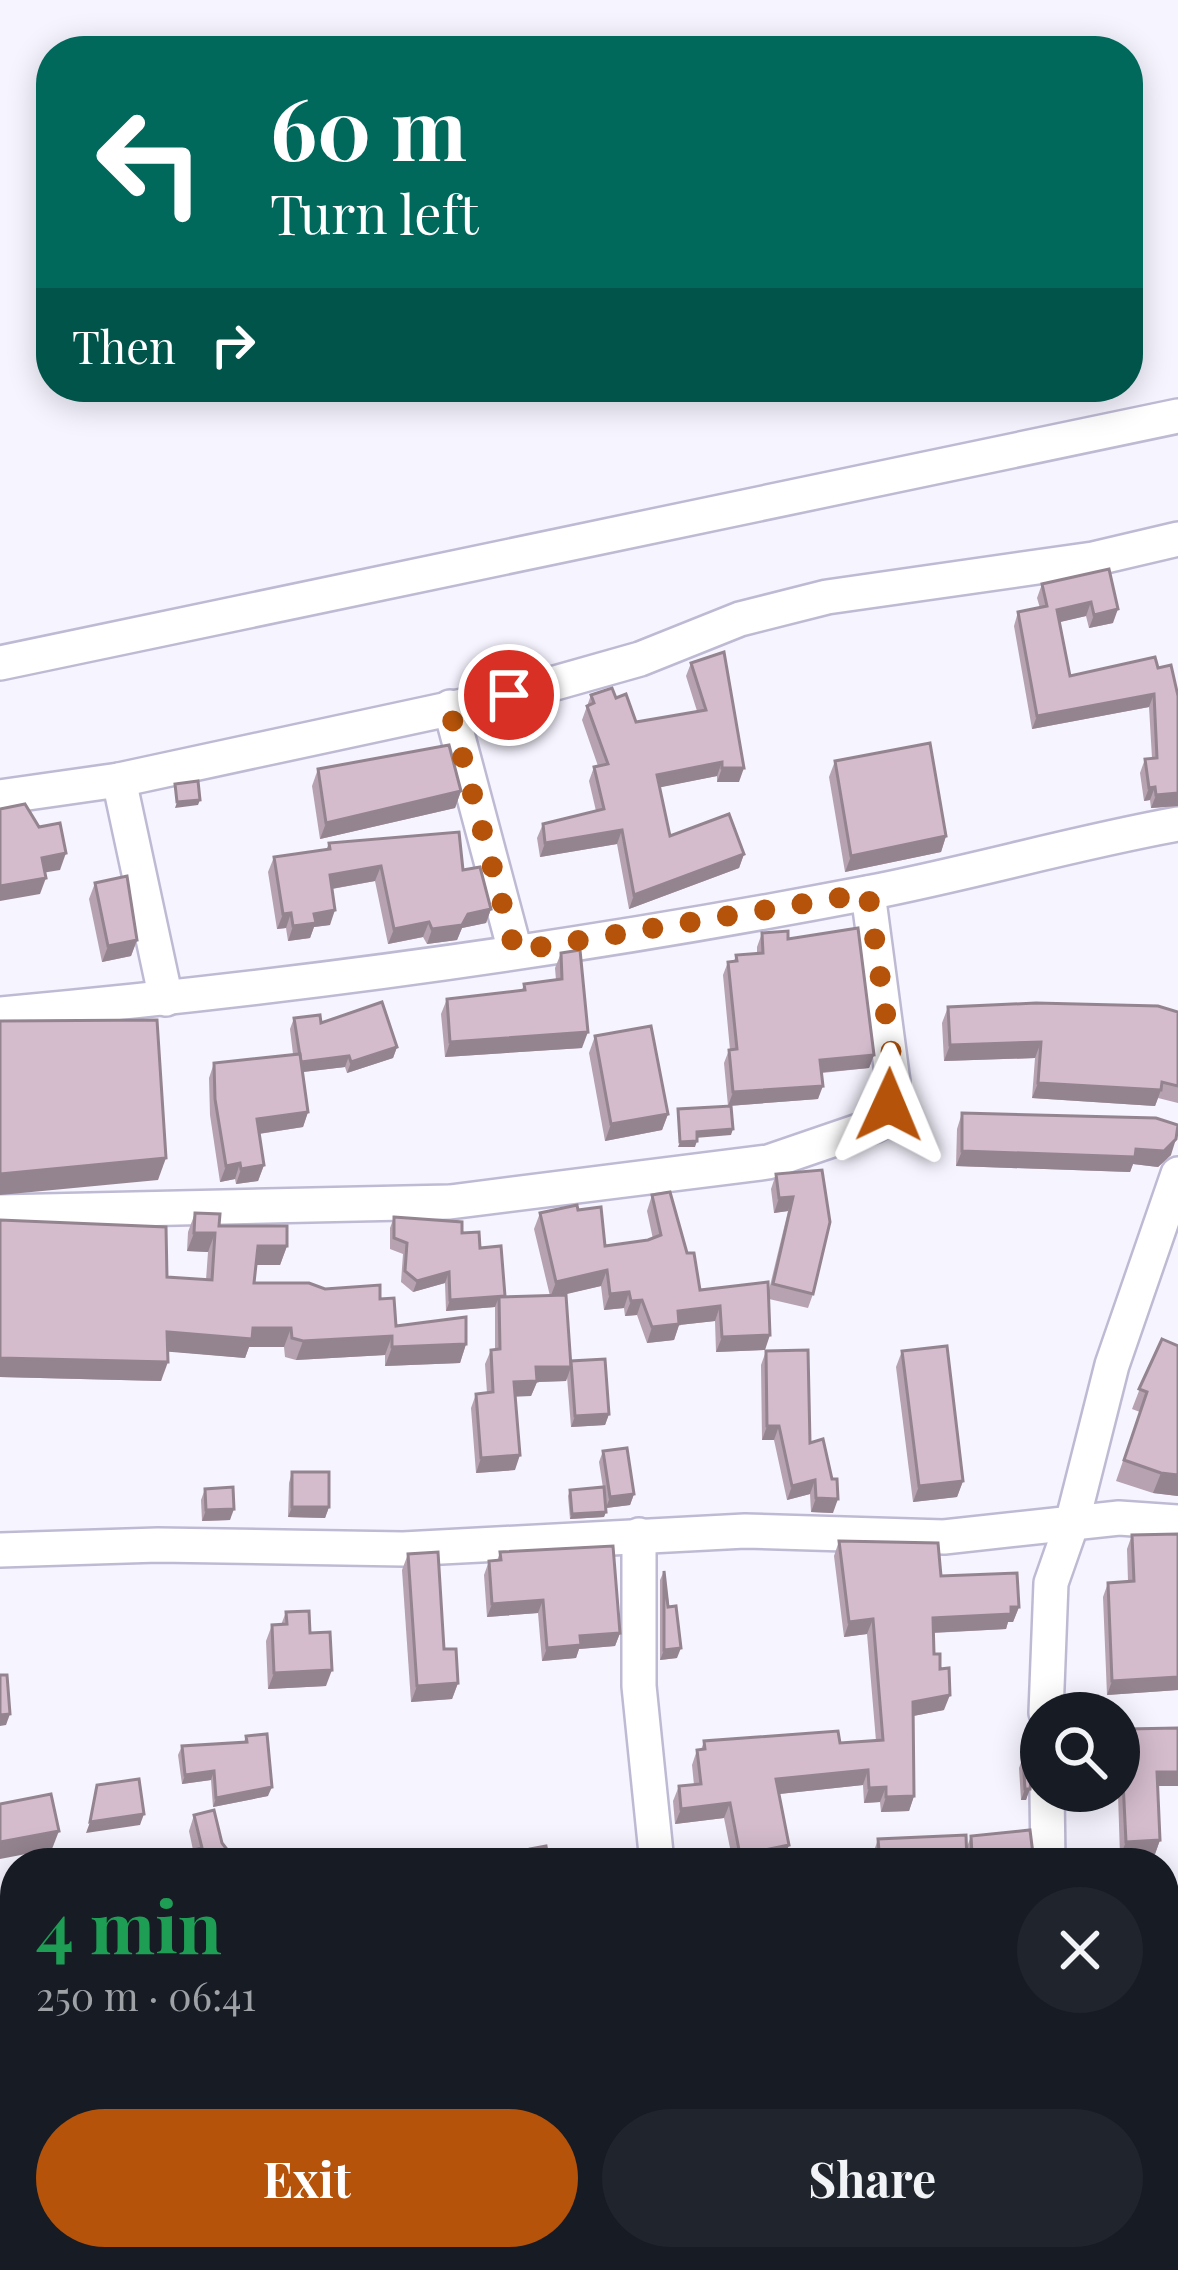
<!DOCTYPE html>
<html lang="en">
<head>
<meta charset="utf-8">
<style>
	:root { --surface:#171b24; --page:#20242c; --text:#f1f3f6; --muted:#9ea1a6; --accent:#b45309 }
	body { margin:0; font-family:"Playfair Display",serif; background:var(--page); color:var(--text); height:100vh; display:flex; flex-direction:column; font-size:45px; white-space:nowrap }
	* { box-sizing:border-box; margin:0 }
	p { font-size:39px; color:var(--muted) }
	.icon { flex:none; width:66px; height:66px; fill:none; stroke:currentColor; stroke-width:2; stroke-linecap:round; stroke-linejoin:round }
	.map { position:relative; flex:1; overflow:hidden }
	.drawer { position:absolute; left:0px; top:1848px; width:1179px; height:423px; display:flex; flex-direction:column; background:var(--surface); border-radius:48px 48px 0 0; box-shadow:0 6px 30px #0003 }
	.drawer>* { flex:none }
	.hud { position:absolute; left:36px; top:36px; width:1107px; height:366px; border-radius:48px; box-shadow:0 6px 30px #0003; background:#00695c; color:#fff; overflow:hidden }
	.buttons { position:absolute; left:1020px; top:1692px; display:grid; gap:24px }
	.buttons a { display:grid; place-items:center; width:120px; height:120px; border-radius:50%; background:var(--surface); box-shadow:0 6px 30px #0003; font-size:60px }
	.pin { position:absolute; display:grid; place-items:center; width:102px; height:102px; color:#fff; margin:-51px; border:6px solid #fff; border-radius:50%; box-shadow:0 3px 12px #0007 }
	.me { position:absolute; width:132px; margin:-66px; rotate:1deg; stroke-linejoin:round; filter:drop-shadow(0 0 9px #0008) }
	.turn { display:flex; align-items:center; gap:42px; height:252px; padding:0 36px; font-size:54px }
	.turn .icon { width:156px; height:156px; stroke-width:2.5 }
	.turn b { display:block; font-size:84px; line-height:102px }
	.then { display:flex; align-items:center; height:114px; padding:0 36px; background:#0003; gap:24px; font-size:45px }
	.round { display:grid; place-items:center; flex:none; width:126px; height:126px; border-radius:63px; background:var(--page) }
	.head { display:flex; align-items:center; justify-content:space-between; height:204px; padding:0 36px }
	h1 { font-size:72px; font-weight:700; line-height:90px; color:#1e9e55 }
	.button { display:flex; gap:24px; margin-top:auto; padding:24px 36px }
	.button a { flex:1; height:138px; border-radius:72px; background:var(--accent); color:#fff; font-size:48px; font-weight:700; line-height:138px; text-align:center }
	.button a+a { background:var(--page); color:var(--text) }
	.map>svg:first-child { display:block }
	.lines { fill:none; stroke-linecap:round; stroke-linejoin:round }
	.minor-casing { stroke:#bfbad4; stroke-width:38 }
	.minor { stroke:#fff; stroke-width:33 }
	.wall { fill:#b6a2b0 }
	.shaded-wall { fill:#948490 }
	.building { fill:#d4bccd; stroke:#948490; stroke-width:3 }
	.route { stroke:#b45309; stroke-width:21; stroke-dasharray:0 37.8 }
</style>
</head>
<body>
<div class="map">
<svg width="1178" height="2270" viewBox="0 0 1178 2270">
	<rect width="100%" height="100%" fill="#f6f4ff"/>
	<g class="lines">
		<defs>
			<g id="minor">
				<polyline points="0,663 1178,416"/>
				<polyline points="450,707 515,951"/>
				<polyline points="119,780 166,999"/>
				<polyline points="0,797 119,780 509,696 640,659 740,619 827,597 1093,559 1178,539"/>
				<path d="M0,1014C290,988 580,948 867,893C971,873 1073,843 1178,824"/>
				<polyline points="0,1212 450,1202 768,1162 876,1125 889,1105 893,1082 868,893"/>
				<polyline points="639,1535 639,1686 657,1863"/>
				<polyline points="0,1550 158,1545 403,1549 745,1531 944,1537 1119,1518 1178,1522"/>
				<polyline points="1046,1713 1051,1583 1072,1523 1112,1365 1178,1174"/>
				<polyline points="1047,1791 1048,1863"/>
				<polyline points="0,2022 15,2021"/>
				<polyline points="1164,2211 1178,2218"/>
				<polyline points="0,2263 15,2265"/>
			</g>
		</defs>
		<use href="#minor" class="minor-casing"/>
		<use href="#minor" class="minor"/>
	</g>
	<g class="wall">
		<polygon points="1109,569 1113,623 1089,628 1086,616 1059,622 1070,676 1155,657 1178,806 1151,808 1150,800 1144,801 1140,773 1145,759 1152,758 1149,707 1032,729 1014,626 1018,612 1040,608 1037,598 1042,584"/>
		<polygon points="691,663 739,782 717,782 717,776 660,787 670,836 744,854 739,868 629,909 617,844 540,857 537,838 543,824 596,811 589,781 594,767 598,766 582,720 591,695 616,698 636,722 697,711 686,676"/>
		<polygon points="835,761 946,836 941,852 845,872 829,777"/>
		<polygon points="318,769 461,791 455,808 320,839 312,786"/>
		<polygon points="329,843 463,870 491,909 486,923 462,928 457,940 427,944 423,937 388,944 375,881 332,889 330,925 314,927 310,938 288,941 286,928 277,929 268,872 274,857 326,850"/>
		<polygon points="95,883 137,940 131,956 102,962 89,899"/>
		<polygon points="762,933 788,939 874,1055 869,1068 822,1073 818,1099 728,1106 724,1063 729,1050 730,1050 723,975 728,962 734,961 736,955 757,953 757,947"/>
		<polygon points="561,953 582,1048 445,1057 441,1014 447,999 522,990 524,984 556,980 555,968"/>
		<polygon points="948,1007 1178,1012 1178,1103 1158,1098 1155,1106 1032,1098 1035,1058 944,1061 942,1023"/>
		<polygon points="294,1018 321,1023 397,1047 393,1058 347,1073 345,1067 302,1072 308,1112 303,1127 259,1134 264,1165 258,1181 236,1184 235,1179 220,1182 210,1115 209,1078 214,1063 293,1054 290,1029"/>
		<polygon points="595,1036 668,1114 662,1130 605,1141 589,1053"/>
		<polygon points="962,1113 1171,1155 1158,1167 1133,1164 1130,1172 956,1166 957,1129"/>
		<polygon points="822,1170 813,1294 808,1308 769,1299 765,1350 716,1352 715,1321 679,1325 674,1340 647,1343 637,1315 625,1316 624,1308 604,1310 601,1286 560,1295 571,1362 609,1414 605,1425 571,1427 567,1377 566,1381 537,1382 531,1396 515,1396 515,1470 476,1473 471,1408 476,1394 487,1393 485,1364 491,1350 495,1350 495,1307 446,1311 445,1283 413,1292 401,1282 403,1254 390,1249 390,1228 394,1217 462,1233 480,1248 504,1296 550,1296 534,1229 540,1213 578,1210 605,1246 648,1240 653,1239 647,1211 652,1195 687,1253 700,1290 768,1294 788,1211 774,1213 771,1189 776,1174"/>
		<polygon points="195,1213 219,1226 287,1246 280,1265 256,1265 254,1283 325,1289 380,1299 396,1326 466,1344 460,1363 385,1366 385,1355 296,1360 285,1357 284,1347 249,1347 245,1358 167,1351 161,1381 0,1377 0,1220 167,1277 206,1280 208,1252 187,1251 188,1232"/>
		<polygon points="1178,1346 1178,1496 1153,1493 1116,1481 1140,1412 1132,1409 1149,1365"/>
		<polygon points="766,1351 810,1443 833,1513 811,1512 810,1494 787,1500 774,1440 762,1440 761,1365"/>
		<polygon points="902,1351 963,1481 957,1497 913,1502 896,1367"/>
		<polygon points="603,1451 634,1494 630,1505 606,1508 604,1517 570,1519 568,1496 570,1490 603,1488 599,1462"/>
		<polygon points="292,1472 329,1507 325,1518 288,1517 289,1483"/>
		<polygon points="205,1489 230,1520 202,1521 201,1500"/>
		<polygon points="1178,1534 1178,1690 1107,1695 1103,1597 1108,1583 1128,1581 1127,1549 1132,1535"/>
		<polygon points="839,1541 941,1576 1019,1607 1013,1622 1008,1622 1006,1629 933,1633 934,1654 944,1710 913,1716 914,1796 909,1811 881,1812 880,1802 864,1803 863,1785 779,1794 789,1845 783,1860 769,1863 733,1863 724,1818 675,1824 673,1801 679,1786 694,1785 692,1765 697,1750 701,1750 704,1741 840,1743 876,1741 867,1634 844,1637 834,1556"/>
		<polygon points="500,1552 620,1633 615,1646 579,1649 576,1658 542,1661 538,1613 487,1617 484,1575 489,1561 497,1561"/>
		<polygon points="408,1554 458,1683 452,1699 411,1702 402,1570"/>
		<polygon points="664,1571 677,1658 660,1660 660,1580"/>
		<polygon points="286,1612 310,1633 326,1686 268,1689 266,1641 272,1625 281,1625"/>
		<polygon points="1127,1729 1160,1840 1155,1854 1120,1856 1118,1794 1123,1781 1122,1743"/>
		<polygon points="246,1736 268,1796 213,1807 211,1780 182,1784 178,1755 182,1746 244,1742"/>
		<polygon points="1023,1757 1031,1778 1026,1800 1021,1800 1019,1768"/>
		<polygon points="194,1815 222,1843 238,1863 170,1863 173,1855 193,1850 189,1831"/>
		<polygon points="1030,1830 1034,1862 1035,1863 968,1863 967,1847 971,1836"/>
		<polygon points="878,1839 967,1863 873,1863 873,1854"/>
		<polygon points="403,2256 462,2256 463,2270 405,2270"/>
		<polygon points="605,2256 651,2256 648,2270 602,2270"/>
	</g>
	<g class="shaded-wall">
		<polygon points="1091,602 1086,616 1052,624 1057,610"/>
		<polygon points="1118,609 1113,623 1089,628 1094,615"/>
		<polygon points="1154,694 1149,707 1032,729 1037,716"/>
		<polygon points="722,762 717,776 652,789 657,775"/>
		<polygon points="722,768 744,768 739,782 717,782"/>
		<polygon points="1155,787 1150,800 1144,801 1149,788"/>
		<polygon points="461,791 455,808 320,839 326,823"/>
		<polygon points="1178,793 1178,806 1151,808 1156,795"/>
		<polygon points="200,800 198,805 175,808 177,802"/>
		<polygon points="622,830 617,844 540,857 545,843"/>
		<polygon points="946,836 941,852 845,872 851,856"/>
		<polygon points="66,853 60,870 36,874 42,858"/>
		<polygon points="744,854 739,868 629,909 634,895"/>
		<polygon points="381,866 375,881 325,890 330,875"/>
		<polygon points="46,878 40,894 0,901 0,886"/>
		<polygon points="491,909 486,923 462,928 457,940 427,944 432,929 468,914"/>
		<polygon points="335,910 330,925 314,927 310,938 288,941 293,926 314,914"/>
		<polygon points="291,913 286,928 277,929 283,914"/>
		<polygon points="429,922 423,937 388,944 394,929"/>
		<polygon points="137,940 131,956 102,962 108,946"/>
		<polygon points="588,1032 582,1048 445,1057 450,1042"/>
		<polygon points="1041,1042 1035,1058 944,1061 950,1045"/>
		<polygon points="397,1047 393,1058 347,1073 351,1062"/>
		<polygon points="874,1055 869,1068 815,1073 820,1060"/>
		<polygon points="349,1056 345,1067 295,1073 299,1062"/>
		<polygon points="1038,1083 1161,1090 1155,1106 1032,1098"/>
		<polygon points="823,1086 818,1099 728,1106 733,1092"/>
		<polygon points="308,1112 303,1127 251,1135 257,1119"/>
		<polygon points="668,1114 662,1130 605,1141 611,1124"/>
		<polygon points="733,1129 731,1135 695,1138 697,1132"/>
		<polygon points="1176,1139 1171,1155 1158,1167 1133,1164 1130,1172 956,1166 962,1151 1136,1149"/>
		<polygon points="697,1141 695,1147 678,1147 680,1142"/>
		<polygon points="166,1158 158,1180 0,1195 0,1174"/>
		<polygon points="240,1163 235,1179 220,1182 226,1166"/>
		<polygon points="264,1165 258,1181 236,1184 241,1169"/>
		<polygon points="793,1197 788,1211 774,1213 779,1198"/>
		<polygon points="194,1233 215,1233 208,1252 187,1251"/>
		<polygon points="258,1246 287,1246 280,1265 251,1265"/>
		<polygon points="607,1270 601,1286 550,1298 556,1282"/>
		<polygon points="449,1272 445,1283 413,1292 417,1281"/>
		<polygon points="629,1292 624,1308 604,1310 610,1294"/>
		<polygon points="499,1297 495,1307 446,1311 450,1300"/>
		<polygon points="642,1300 637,1315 625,1316 631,1301"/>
		<polygon points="720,1306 715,1321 679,1325 674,1340 647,1343 652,1327 678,1311"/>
		<polygon points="253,1328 291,1328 284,1347 249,1347 245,1358 160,1351 167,1332"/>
		<polygon points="770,1335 765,1350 716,1352 722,1337"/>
		<polygon points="392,1336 385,1355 296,1360 303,1341"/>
		<polygon points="466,1344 460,1363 385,1366 392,1347"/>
		<polygon points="0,1358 168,1362 161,1381 0,1377"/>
		<polygon points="536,1367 571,1367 566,1381 537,1382 531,1396 509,1397 514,1382"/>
		<polygon points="609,1414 605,1425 571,1427 575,1416"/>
		<polygon points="767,1426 779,1426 774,1440 762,1440"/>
		<polygon points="520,1455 515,1470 476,1473 481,1458"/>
		<polygon points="1161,1473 1178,1475 1178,1496 1153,1493"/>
		<polygon points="815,1480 810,1494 787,1500 792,1486"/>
		<polygon points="963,1481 957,1497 913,1502 919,1486"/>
		<polygon points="634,1494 630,1505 606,1508 610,1497"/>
		<polygon points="816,1498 838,1499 833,1513 811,1512"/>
		<polygon points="292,1507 329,1507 325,1518 288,1517"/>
		<polygon points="234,1509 230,1520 202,1521 206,1510"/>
		<polygon points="606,1512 604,1517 570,1519 572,1514"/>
		<polygon points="543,1600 538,1613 487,1617 492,1604"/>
		<polygon points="1019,1607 1013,1622 1008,1622 1006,1629 927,1633 933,1618"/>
		<polygon points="873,1619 867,1634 844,1637 849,1622"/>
		<polygon points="620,1633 615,1646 579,1649 576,1658 542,1661 547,1648 580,1636"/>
		<polygon points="681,1648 677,1658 660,1660 664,1650"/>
		<polygon points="332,1670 326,1686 268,1689 274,1673"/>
		<polygon points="1178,1677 1178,1690 1107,1695 1112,1681"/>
		<polygon points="458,1683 452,1699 411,1702 417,1686"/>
		<polygon points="950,1695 944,1710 908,1717 913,1702"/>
		<polygon points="10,1714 6,1725 0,1726 0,1715"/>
		<polygon points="868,1770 863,1785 770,1795 776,1779"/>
		<polygon points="214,1771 211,1780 182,1784 185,1775"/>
		<polygon points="1157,1772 1178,1772 1178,1786 1152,1786"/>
		<polygon points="272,1787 268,1796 213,1807 216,1798"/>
		<polygon points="886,1787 880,1802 864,1803 869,1788"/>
		<polygon points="1025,1789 1030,1789 1026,1800 1021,1800"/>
		<polygon points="914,1796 909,1811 881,1812 886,1797"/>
		<polygon points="730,1803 724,1818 675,1824 681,1809"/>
		<polygon points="144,1814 140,1825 86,1833 90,1822"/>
		<polygon points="59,1831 52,1849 0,1859 0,1842"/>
		<polygon points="1160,1840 1155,1854 1120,1856 1126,1842"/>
		<polygon points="789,1845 783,1860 769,1863 737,1863 740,1855"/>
		<polygon points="1031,1851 1027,1862 969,1863 972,1855"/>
		<polygon points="15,1940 15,1949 0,1954 4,1943"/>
		<polygon points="1164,2020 1178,2021 1178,2037 1164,2036"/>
	</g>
	<g class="building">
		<polygon points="1109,569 1118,609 1094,615 1091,602 1057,610 1070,676 1155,657 1158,668 1171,665 1178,696 1178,793 1156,795 1155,787 1149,788 1145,759 1157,758 1154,694 1037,716 1018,612 1047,606 1042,584"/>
		<polygon points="724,652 744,768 722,768 722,762 657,775 670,836 729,814 744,854 634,895 622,830 545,843 543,824 604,809 594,767 608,764 587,706 594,703 591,695 612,688 616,698 626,694 636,722 706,710 691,663"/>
		<polygon points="930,743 946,836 851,856 835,761"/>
		<polygon points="449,745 461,791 326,823 318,769"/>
		<polygon points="198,781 200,800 177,802 175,784"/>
		<polygon points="25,804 39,827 60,823 66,853 42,858 46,878 0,886 0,809"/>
		<polygon points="459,832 463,870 480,867 491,909 468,914 462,925 432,929 429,922 394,929 381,866 330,875 335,910 314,914 316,923 293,926 291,913 283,914 274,857 330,849 329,843"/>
		<polygon points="127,876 137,940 108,946 95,883"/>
		<polygon points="858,928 874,1055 820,1060 823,1086 733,1092 729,1050 737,1049 728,962 737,961 736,955 763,953 762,933 788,931 788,939"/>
		<polygon points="580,950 588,1032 450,1042 447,999 525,990 524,984 562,979 561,953"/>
		<polygon points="382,1002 397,1047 351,1062 349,1056 301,1062 294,1018 320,1015 321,1023"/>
		<polygon points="1036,1003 1158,1006 1178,1012 1178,1086 1162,1082 1161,1090 1038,1083 1041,1042 950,1045 948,1007"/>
		<polygon points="157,1020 166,1158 0,1174 0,1021"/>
		<polygon points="651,1026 668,1114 611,1124 595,1036"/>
		<polygon points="300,1054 308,1112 257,1119 264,1165 241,1169 240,1163 226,1166 215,1099 214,1063"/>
		<polygon points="731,1106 733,1129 697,1132 697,1141 680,1142 678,1109"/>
		<polygon points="962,1113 1156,1118 1178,1125 1176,1139 1164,1151 1136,1149 1135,1157 962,1151"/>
		<polygon points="822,1170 830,1222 813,1294 773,1284 793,1197 779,1198 776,1174"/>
		<polygon points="670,1192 687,1253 694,1253 700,1290 768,1282 770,1335 722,1337 720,1306 678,1311 679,1324 652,1327 642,1300 631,1301 629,1292 610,1294 607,1270 556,1282 540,1213 577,1205 578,1210 601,1207 605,1246 648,1240 661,1235 652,1195"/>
		<polygon points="195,1213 220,1214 219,1226 287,1226 287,1246 258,1246 254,1283 309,1283 325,1289 380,1285 380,1299 394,1298 396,1326 466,1317 466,1344 392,1347 392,1336 303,1341 292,1338 291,1328 253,1328 252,1339 167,1332 168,1362 0,1358 0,1220 166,1227 167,1277 212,1280 215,1233 194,1233"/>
		<polygon points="394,1217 462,1222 462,1233 479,1232 480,1248 501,1246 505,1296 450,1300 449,1272 417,1281 405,1271 407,1243 394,1238"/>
		<polygon points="566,1295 571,1367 536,1367 537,1381 514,1382 520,1455 481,1458 476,1394 493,1392 491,1350 500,1349 499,1297"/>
		<polygon points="1162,1339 1178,1346 1178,1475 1161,1473 1124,1460 1147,1392 1139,1389"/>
		<polygon points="947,1346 963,1481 919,1486 902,1351"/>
		<polygon points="808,1350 810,1443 823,1439 832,1479 837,1479 838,1499 816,1498 815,1480 792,1486 779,1426 767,1426 766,1351"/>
		<polygon points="605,1359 609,1414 575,1416 571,1361"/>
		<polygon points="627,1448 634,1494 610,1497 603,1451"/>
		<rect x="292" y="1472" width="37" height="35"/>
		<polygon points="233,1487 234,1509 206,1510 205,1489"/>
		<polygon points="604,1487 606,1512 572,1514 570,1490"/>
		<polygon points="1178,1534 1178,1677 1112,1681 1108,1583 1134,1581 1132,1535"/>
		<polygon points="839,1541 938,1543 941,1576 1017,1573 1019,1607 1011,1607 1011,1614 933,1618 934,1654 940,1654 940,1669 949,1668 950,1695 913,1702 914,1796 886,1797 886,1787 869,1788 868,1770 776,1779 789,1845 740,1855 730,1803 681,1809 679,1786 701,1784 697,1750 705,1749 704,1741 838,1731 840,1743 883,1740 873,1619 849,1622"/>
		<polygon points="613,1546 620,1633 580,1636 581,1645 547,1648 543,1600 492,1604 489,1561 501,1560 500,1552"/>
		<polygon points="438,1552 444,1649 456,1649 458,1683 417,1686 408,1554"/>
		<polygon points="664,1571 668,1607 676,1606 681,1648 664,1650"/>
		<polygon points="309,1611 310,1633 330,1632 332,1670 274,1673 272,1625 287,1624 286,1612"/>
		<polygon points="0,1675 7,1675 10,1714 0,1715"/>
		<polygon points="1178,1728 1178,1772 1157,1772 1160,1840 1126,1842 1123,1781 1128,1780 1127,1729"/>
		<polygon points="267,1734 272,1787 216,1798 214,1771 185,1775 182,1746 247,1742 246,1736"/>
		<polygon points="1041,1756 1041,1761 1032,1771 1030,1789 1025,1789 1023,1757"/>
		<polygon points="139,1779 144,1814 90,1822 97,1785"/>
		<polygon points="51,1794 59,1831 0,1842 0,1804"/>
		<polygon points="214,1810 222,1843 229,1852 235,1851 238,1863 175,1863 173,1855 202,1848 194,1815"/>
		<polygon points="1030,1830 1034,1862 1035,1863 1031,1863 1031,1851 972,1855 971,1836"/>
		<polygon points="966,1835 967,1863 880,1863 878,1839"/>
		<polygon points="546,1846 549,1863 531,1863 530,1849"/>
		<polygon points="15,1900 15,1940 4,1943 0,1931 0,1904"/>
		<polygon points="1164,1978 1178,1979 1178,2021 1164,2020"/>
		<polygon points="410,2256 462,2256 463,2270 411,2270"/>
		<polygon points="522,2256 553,2256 550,2270 520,2270"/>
		<polygon points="608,2256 651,2256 648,2270 607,2264"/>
		<polygon points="698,2256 743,2256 779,2270 692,2270"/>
		<polygon points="848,2256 901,2256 898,2270 847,2270"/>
		<polygon points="996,2256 1047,2256 1043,2270 942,2270 944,2260 992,2270"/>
	</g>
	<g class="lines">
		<polyline class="route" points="509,695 449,707 515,951 868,893 892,1058 889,1105"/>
	</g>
</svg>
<div class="buttons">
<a><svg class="icon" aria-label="search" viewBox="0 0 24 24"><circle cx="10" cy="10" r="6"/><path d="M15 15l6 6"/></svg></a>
</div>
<div class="pin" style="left:509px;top:695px;background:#d93025"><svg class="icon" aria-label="arrive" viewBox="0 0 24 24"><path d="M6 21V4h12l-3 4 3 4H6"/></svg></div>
<svg class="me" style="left:889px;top:1105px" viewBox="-20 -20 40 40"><path d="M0-17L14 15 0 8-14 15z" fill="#b45309" stroke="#fff" stroke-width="4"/></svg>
<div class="hud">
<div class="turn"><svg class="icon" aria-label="left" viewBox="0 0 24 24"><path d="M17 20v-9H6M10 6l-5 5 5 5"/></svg><div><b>60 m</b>Turn left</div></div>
<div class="then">Then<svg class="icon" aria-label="right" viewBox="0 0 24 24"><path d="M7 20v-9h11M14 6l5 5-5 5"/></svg></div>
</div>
<section class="drawer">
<div class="head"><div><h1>4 min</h1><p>250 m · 06:41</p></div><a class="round"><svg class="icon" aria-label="close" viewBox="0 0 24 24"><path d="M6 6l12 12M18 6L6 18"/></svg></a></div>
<div class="button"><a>Exit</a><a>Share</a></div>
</section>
</div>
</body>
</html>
